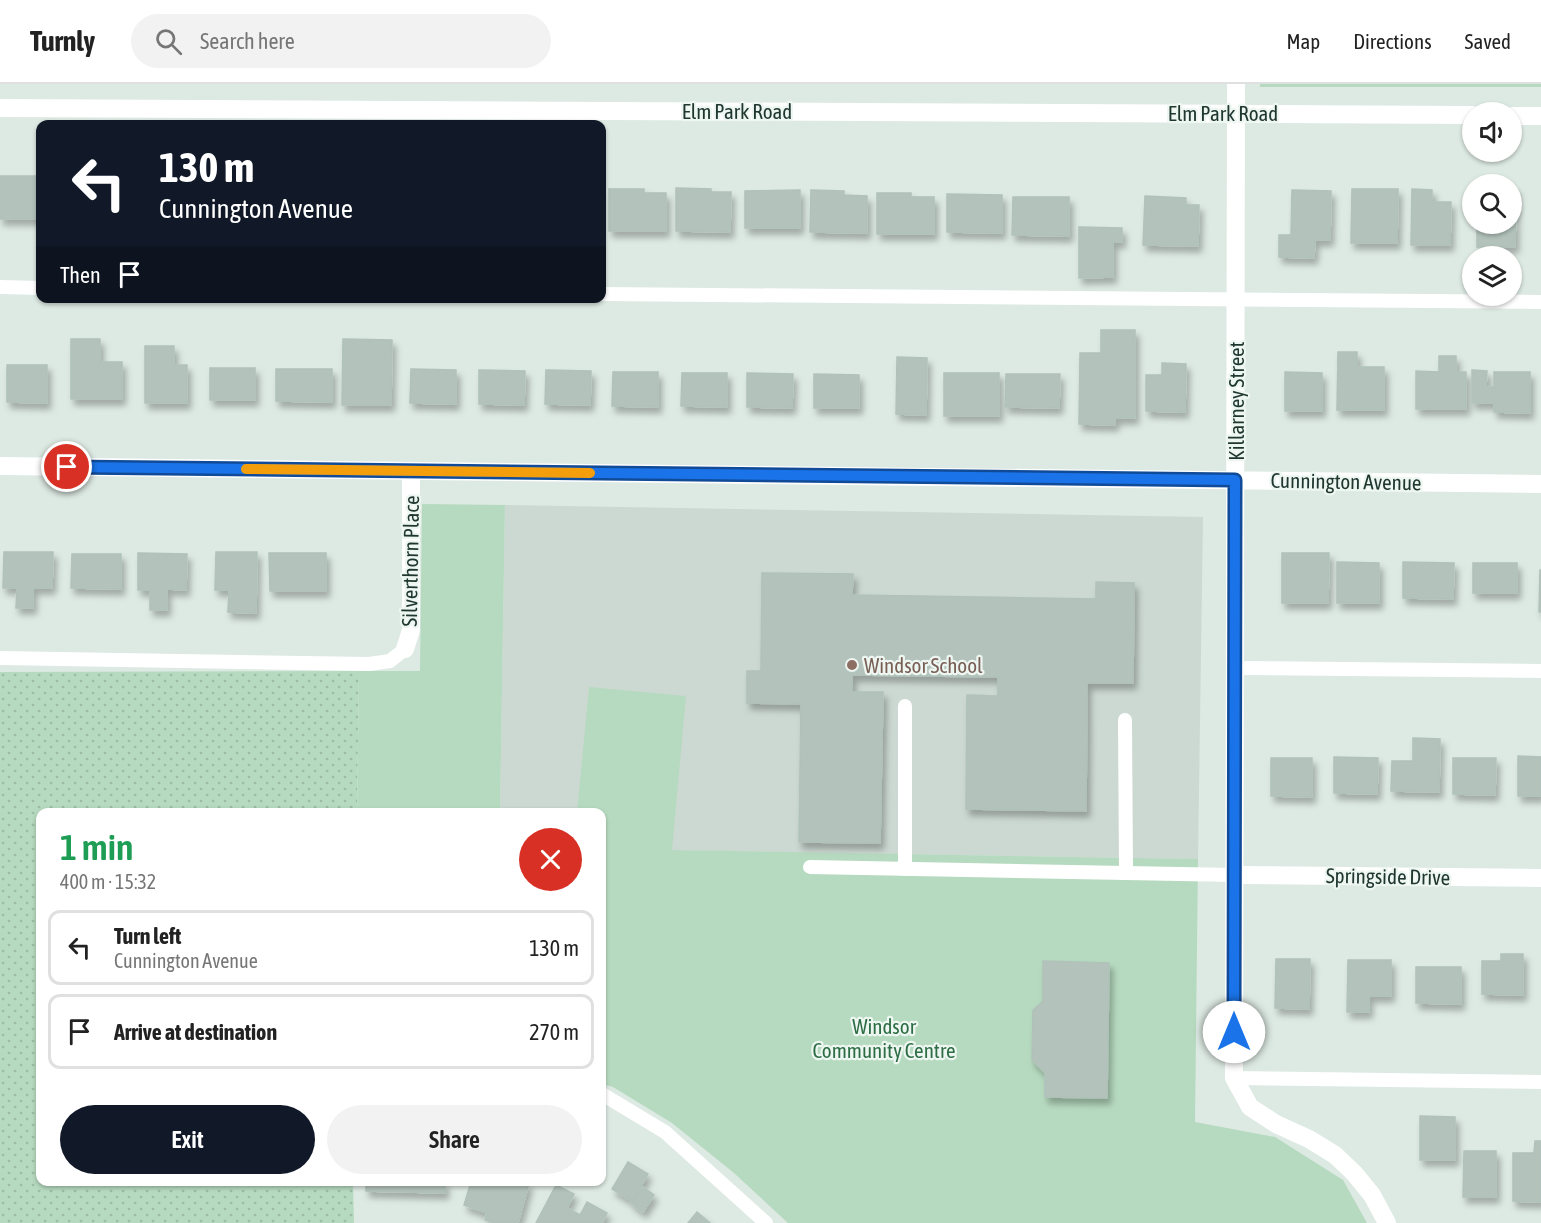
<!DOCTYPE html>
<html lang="en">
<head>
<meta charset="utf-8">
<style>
	:root { --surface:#fff; --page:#f2f2f2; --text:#222; --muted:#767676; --line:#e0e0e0; --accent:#111827 }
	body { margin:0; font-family:"Asap Condensed",sans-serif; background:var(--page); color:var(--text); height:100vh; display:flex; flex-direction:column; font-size:22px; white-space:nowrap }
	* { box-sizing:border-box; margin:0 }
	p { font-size:20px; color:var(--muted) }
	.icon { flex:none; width:33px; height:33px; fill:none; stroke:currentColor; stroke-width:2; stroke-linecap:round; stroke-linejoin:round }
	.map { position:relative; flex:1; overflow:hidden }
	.details { position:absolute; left:36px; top:724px; width:570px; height:378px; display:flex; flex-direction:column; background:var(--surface); border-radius:12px; box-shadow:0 2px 4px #0004 }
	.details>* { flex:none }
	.banner { position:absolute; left:36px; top:36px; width:570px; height:183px; border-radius:12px; box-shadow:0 2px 4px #0004; background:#111827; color:#fff; overflow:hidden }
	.controls { position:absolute; left:1462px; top:18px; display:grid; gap:12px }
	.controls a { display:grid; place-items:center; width:60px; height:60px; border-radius:50%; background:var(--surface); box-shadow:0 2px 4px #0004; font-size:30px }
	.pin { position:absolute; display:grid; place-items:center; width:51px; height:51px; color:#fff; margin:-26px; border:3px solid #fff; border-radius:50%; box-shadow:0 2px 6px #0007 }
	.me { position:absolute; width:66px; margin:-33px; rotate:0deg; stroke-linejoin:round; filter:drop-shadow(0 0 4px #0008) }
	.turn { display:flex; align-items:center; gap:21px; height:126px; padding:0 24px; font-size:27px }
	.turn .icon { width:78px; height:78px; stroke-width:2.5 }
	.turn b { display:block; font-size:42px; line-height:51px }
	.then { display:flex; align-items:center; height:57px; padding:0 24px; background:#0003; gap:12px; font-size:22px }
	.round { display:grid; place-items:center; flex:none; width:63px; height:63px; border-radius:32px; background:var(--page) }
	.headline { display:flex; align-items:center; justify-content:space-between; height:102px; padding:0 24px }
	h1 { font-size:36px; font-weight:600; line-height:45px; color:#1e9e55 }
	.button { display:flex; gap:12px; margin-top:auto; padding:12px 24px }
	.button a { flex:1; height:69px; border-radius:36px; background:var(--accent); color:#fff; font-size:24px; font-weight:600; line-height:69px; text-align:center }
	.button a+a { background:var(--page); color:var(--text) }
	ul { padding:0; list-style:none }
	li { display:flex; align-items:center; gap:18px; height:75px; margin:0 12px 9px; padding:0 12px; border:3px solid var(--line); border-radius:12px }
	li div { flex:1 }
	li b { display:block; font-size:22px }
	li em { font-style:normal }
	header { display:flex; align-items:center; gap:36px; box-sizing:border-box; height:84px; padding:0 30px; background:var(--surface); border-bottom:2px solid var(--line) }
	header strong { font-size:28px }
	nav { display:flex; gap:33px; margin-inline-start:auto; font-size:21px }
	.search { width:420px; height:54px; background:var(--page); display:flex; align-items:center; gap:15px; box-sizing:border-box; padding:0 21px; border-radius:33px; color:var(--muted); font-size:22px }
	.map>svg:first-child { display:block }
	.built { fill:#ccd8d2 }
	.grass { fill:url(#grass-dots) }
	.green { fill:#b6dabf }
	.building { fill:#b3c3bc; stroke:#b0c2ba; stroke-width:1.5; filter:url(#shadow) }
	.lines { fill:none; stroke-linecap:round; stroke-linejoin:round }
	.lane { stroke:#fff; stroke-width:14 }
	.street { stroke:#fff; stroke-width:18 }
	.route-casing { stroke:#114b97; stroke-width:15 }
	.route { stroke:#1a73e8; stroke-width:10 }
	.slow { stroke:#f59e0b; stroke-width:10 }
	.education-dot { fill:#8d6e63; stroke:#edf6f1; stroke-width:2 }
	.labels { text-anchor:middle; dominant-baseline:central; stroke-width:4.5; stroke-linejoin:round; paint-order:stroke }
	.street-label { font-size:21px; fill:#203731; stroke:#edf6f1 }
	.education-label { font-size:21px; fill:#785e54; stroke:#edf6f1; text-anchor:start }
	.park-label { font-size:21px; fill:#2c6d44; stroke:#edf6f1 }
</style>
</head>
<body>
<header>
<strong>Turnly</strong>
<div class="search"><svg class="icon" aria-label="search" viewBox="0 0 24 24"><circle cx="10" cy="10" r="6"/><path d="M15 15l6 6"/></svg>Search here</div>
<nav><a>Map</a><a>Directions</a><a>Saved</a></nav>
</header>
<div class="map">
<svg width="1541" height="1139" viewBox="0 0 1541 1139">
	<defs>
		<pattern id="grass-dots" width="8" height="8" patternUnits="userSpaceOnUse" patternTransform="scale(1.5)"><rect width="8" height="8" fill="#b6dabf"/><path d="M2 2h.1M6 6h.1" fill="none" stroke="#9cbca5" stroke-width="1.8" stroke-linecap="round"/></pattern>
		<filter id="shadow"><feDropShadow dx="3.5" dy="6" stdDeviation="3" flood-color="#0004"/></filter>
	</defs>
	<rect width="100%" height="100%" fill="#dde9e3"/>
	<polygon class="built" points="505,421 1203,433 1198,775 602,765 602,729 500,729"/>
	<polygon class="grass" points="359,587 357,729 40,729 40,1098 353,1098 354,1139 0,1139 0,588"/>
	<g class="green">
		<rect x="1260" y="0" width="281" height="3"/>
		<polygon points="422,420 505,421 500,729 357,729 359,587 420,587"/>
		<polygon points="589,603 686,612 672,766 1198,775 1195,1038 1275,1053 1343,1096 1367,1139 788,1139 734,1089 672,1039 613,1003 602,1000 602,729 577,729"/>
	</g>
	<g class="building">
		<rect x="0" y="92" width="40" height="43"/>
		<polygon points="676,104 711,105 711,108 731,108 730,148 676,147"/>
		<polygon points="1512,104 1516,104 1515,163 1477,163 1477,140 1512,140"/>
		<polygon points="609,105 644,105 644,109 666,109 666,147 609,147"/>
		<polygon points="1352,105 1398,105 1397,159 1351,159"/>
		<polygon points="1412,105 1432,106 1432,118 1451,118 1450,161 1411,161"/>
		<polygon points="800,106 800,144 745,144 745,107"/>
		<polygon points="811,106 844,107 844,111 867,112 867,149 810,148"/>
		<polygon points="1292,106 1331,107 1330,156 1315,156 1314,174 1279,173 1279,151 1291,151"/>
		<polygon points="877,109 911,109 911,113 934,113 934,150 877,150"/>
		<polygon points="947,110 1002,111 1002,149 947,148"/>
		<polygon points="1145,112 1186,114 1186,121 1199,121 1198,162 1143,161"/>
		<polygon points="1013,113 1069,113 1069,152 1012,151"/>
		<polygon points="1079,143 1122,144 1122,158 1113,158 1113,193 1079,194"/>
		<polygon points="1101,246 1135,246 1135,334 1115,334 1115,341 1079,340 1080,269 1101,269"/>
		<polygon points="71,255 100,255 100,278 122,278 122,315 71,315"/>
		<polygon points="343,255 392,256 391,321 342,321"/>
		<polygon points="145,262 174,262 174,281 187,281 187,319 145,319"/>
		<polygon points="1338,268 1357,268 1357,283 1384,283 1384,326 1337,326"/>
		<polygon points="1439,272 1456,272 1456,288 1466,288 1466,325 1416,325 1416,287 1439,288"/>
		<polygon points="897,273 927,274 926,331 896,330"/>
		<polygon points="1162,279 1186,280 1185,328 1146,327 1146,291 1162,291"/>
		<polygon points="7,281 47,281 47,319 7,318"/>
		<rect x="210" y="284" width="45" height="32"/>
		<polygon points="276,285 332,285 332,318 276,317"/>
		<polygon points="411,285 456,286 456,320 410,319"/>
		<polygon points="479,286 525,287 524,321 479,320"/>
		<polygon points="546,286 591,287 590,321 545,320"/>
		<polygon points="1472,286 1487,287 1486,303 1494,303 1494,288 1530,288 1530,329 1494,328 1494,319 1472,319"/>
		<polygon points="613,288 658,288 658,323 612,322"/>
		<polygon points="1285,288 1322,289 1322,327 1285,327"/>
		<polygon points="682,289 727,289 727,323 681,322"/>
		<polygon points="747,289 793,290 792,324 747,323"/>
		<rect x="944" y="289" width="55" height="43"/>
		<polygon points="814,290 859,291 859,324 814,324"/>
		<polygon points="1006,290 1060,290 1059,324 1005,323"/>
		<polygon points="4,468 53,468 52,504 33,504 33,524 16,524 17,504 3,504"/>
		<polygon points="216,468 257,468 256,529 228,528 229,506 215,506"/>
		<polygon points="138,469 187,470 186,506 167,505 167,526 150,526 150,506 138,506"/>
		<polygon points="269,469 326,469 326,507 270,507"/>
		<polygon points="1282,469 1329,469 1328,519 1282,519"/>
		<polygon points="72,470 121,470 121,505 71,504"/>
		<polygon points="1337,478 1379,479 1379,519 1337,519"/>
		<polygon points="1403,478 1454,479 1453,515 1403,514"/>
		<rect x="1473" y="479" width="44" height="30"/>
		<polygon points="1540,486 1541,486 1541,528 1539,528"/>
		<polygon points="762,489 853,490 852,511 1096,515 1096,498 1134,499 1133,599 1087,599 1086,727 966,725 967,611 998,612 998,593 852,591 852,608 883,608 880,759 799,758 801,620 747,619 747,587 761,587"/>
		<polygon points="1413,654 1440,655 1439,708 1391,707 1392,677 1413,677"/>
		<polygon points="1518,672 1541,673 1541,712 1518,712"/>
		<polygon points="1334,673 1378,674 1377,710 1334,709"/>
		<polygon points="1271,674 1312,674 1312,713 1271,712"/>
		<polygon points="1453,674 1496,674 1495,711 1453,710"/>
		<polygon points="1501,870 1523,870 1523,911 1482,910 1482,877 1501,877"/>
		<polygon points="1276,875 1310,875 1309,925 1275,924"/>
		<polygon points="1348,876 1391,876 1391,912 1369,912 1369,928 1347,928"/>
		<polygon points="1043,877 1109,879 1107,1014 1045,1013 1045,989 1032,976 1033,926 1043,917"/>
		<polygon points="1416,883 1461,883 1461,920 1416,919"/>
		<polygon points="1420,1032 1455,1033 1455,1076 1420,1076"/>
		<polygon points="1535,1057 1541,1057 1541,1118 1513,1117 1513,1069 1534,1069"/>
		<polygon points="1464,1067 1496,1067 1496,1113 1463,1113"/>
		<polygon points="628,1078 648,1090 632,1117 612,1105"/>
		<polygon points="366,1098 445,1098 445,1109 366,1107"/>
		<polygon points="471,1098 529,1099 518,1139 495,1139 485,1136 487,1129 464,1121"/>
		<polygon points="556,1101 574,1110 567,1124 580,1131 587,1118 607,1129 602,1139 536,1139"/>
		<polygon points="643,1103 654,1111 643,1128 631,1119"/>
		<polygon points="697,1128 710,1139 688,1139"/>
	</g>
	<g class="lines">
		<g class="lane">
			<polyline points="0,203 40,204"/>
			<polyline points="602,210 1541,218"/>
			<polyline points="0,574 369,580 390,577 405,565"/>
			<polyline points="1235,584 1541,587"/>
			<polyline points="905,622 905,785"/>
			<polyline points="1125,636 1126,789"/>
			<polyline points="810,783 1235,791"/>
			<polyline points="1234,994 1541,998"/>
			<polyline points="602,1010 665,1048 766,1139"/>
		</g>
		<g class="street">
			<polyline points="1236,0 1234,994 1250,1023 1276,1040 1309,1055 1335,1071 1354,1089 1372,1111 1387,1139"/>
			<polyline points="0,24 1473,31"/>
			<polyline points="1512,32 1541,32"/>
			<polyline points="0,382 1541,400"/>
			<polyline points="405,565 411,546 411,388"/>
			<polyline points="1235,791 1541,794"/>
		</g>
	</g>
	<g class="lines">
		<defs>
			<polyline id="route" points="67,383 1235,396 1234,948"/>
		</defs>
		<use href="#route" class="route-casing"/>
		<use href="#route" class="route"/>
		<polyline class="slow" points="246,385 590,389"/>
	</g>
	<circle class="education-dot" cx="852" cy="581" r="6"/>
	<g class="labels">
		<g class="street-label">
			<text x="737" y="27">Elm Park Road</text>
			<text x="1223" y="29">Elm Park Road</text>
			<text transform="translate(1236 317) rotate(-90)">Killarney Street</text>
			<text transform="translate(1346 397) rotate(1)">Cunnington Avenue</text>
			<text transform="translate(410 477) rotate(-89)">Silverthorn Place</text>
			<text transform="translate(1388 792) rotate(1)">Springside Drive</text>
		</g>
		<g class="education-label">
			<text x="864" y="581">Windsor School</text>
		</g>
		<g class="park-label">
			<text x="884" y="942">Windsor<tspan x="884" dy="24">Community Centre</tspan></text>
		</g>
	</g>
</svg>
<div class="controls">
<a><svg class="icon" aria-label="sound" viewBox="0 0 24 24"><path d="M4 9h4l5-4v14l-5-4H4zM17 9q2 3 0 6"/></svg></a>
<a><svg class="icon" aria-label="search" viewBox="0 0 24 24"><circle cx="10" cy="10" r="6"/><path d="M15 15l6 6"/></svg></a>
<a><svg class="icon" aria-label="layers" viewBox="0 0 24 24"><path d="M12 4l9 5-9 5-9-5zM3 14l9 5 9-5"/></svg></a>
</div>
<div class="pin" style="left:67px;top:383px;background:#d93025"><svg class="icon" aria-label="arrive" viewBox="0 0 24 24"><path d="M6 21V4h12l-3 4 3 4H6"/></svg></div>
<svg class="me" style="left:1234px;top:948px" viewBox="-20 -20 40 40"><circle r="19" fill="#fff"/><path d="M0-13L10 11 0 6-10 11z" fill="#1a73e8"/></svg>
<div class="banner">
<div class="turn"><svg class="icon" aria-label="left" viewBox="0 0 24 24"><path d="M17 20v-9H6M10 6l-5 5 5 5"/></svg><div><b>130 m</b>Cunnington Avenue</div></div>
<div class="then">Then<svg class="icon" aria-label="arrive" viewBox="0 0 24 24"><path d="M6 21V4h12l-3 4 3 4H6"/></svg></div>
</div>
<section class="details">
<div class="headline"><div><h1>1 min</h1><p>400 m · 15:32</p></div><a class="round" style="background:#d93025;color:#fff"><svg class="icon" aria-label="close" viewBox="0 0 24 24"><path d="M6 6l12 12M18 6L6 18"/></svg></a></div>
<ul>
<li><svg class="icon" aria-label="left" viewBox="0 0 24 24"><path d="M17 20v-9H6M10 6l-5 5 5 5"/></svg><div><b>Turn left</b><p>Cunnington Avenue</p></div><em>130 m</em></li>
<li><svg class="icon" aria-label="arrive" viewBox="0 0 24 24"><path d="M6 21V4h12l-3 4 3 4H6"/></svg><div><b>Arrive at destination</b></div><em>270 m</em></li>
</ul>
<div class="button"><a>Exit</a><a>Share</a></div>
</section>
</div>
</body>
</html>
